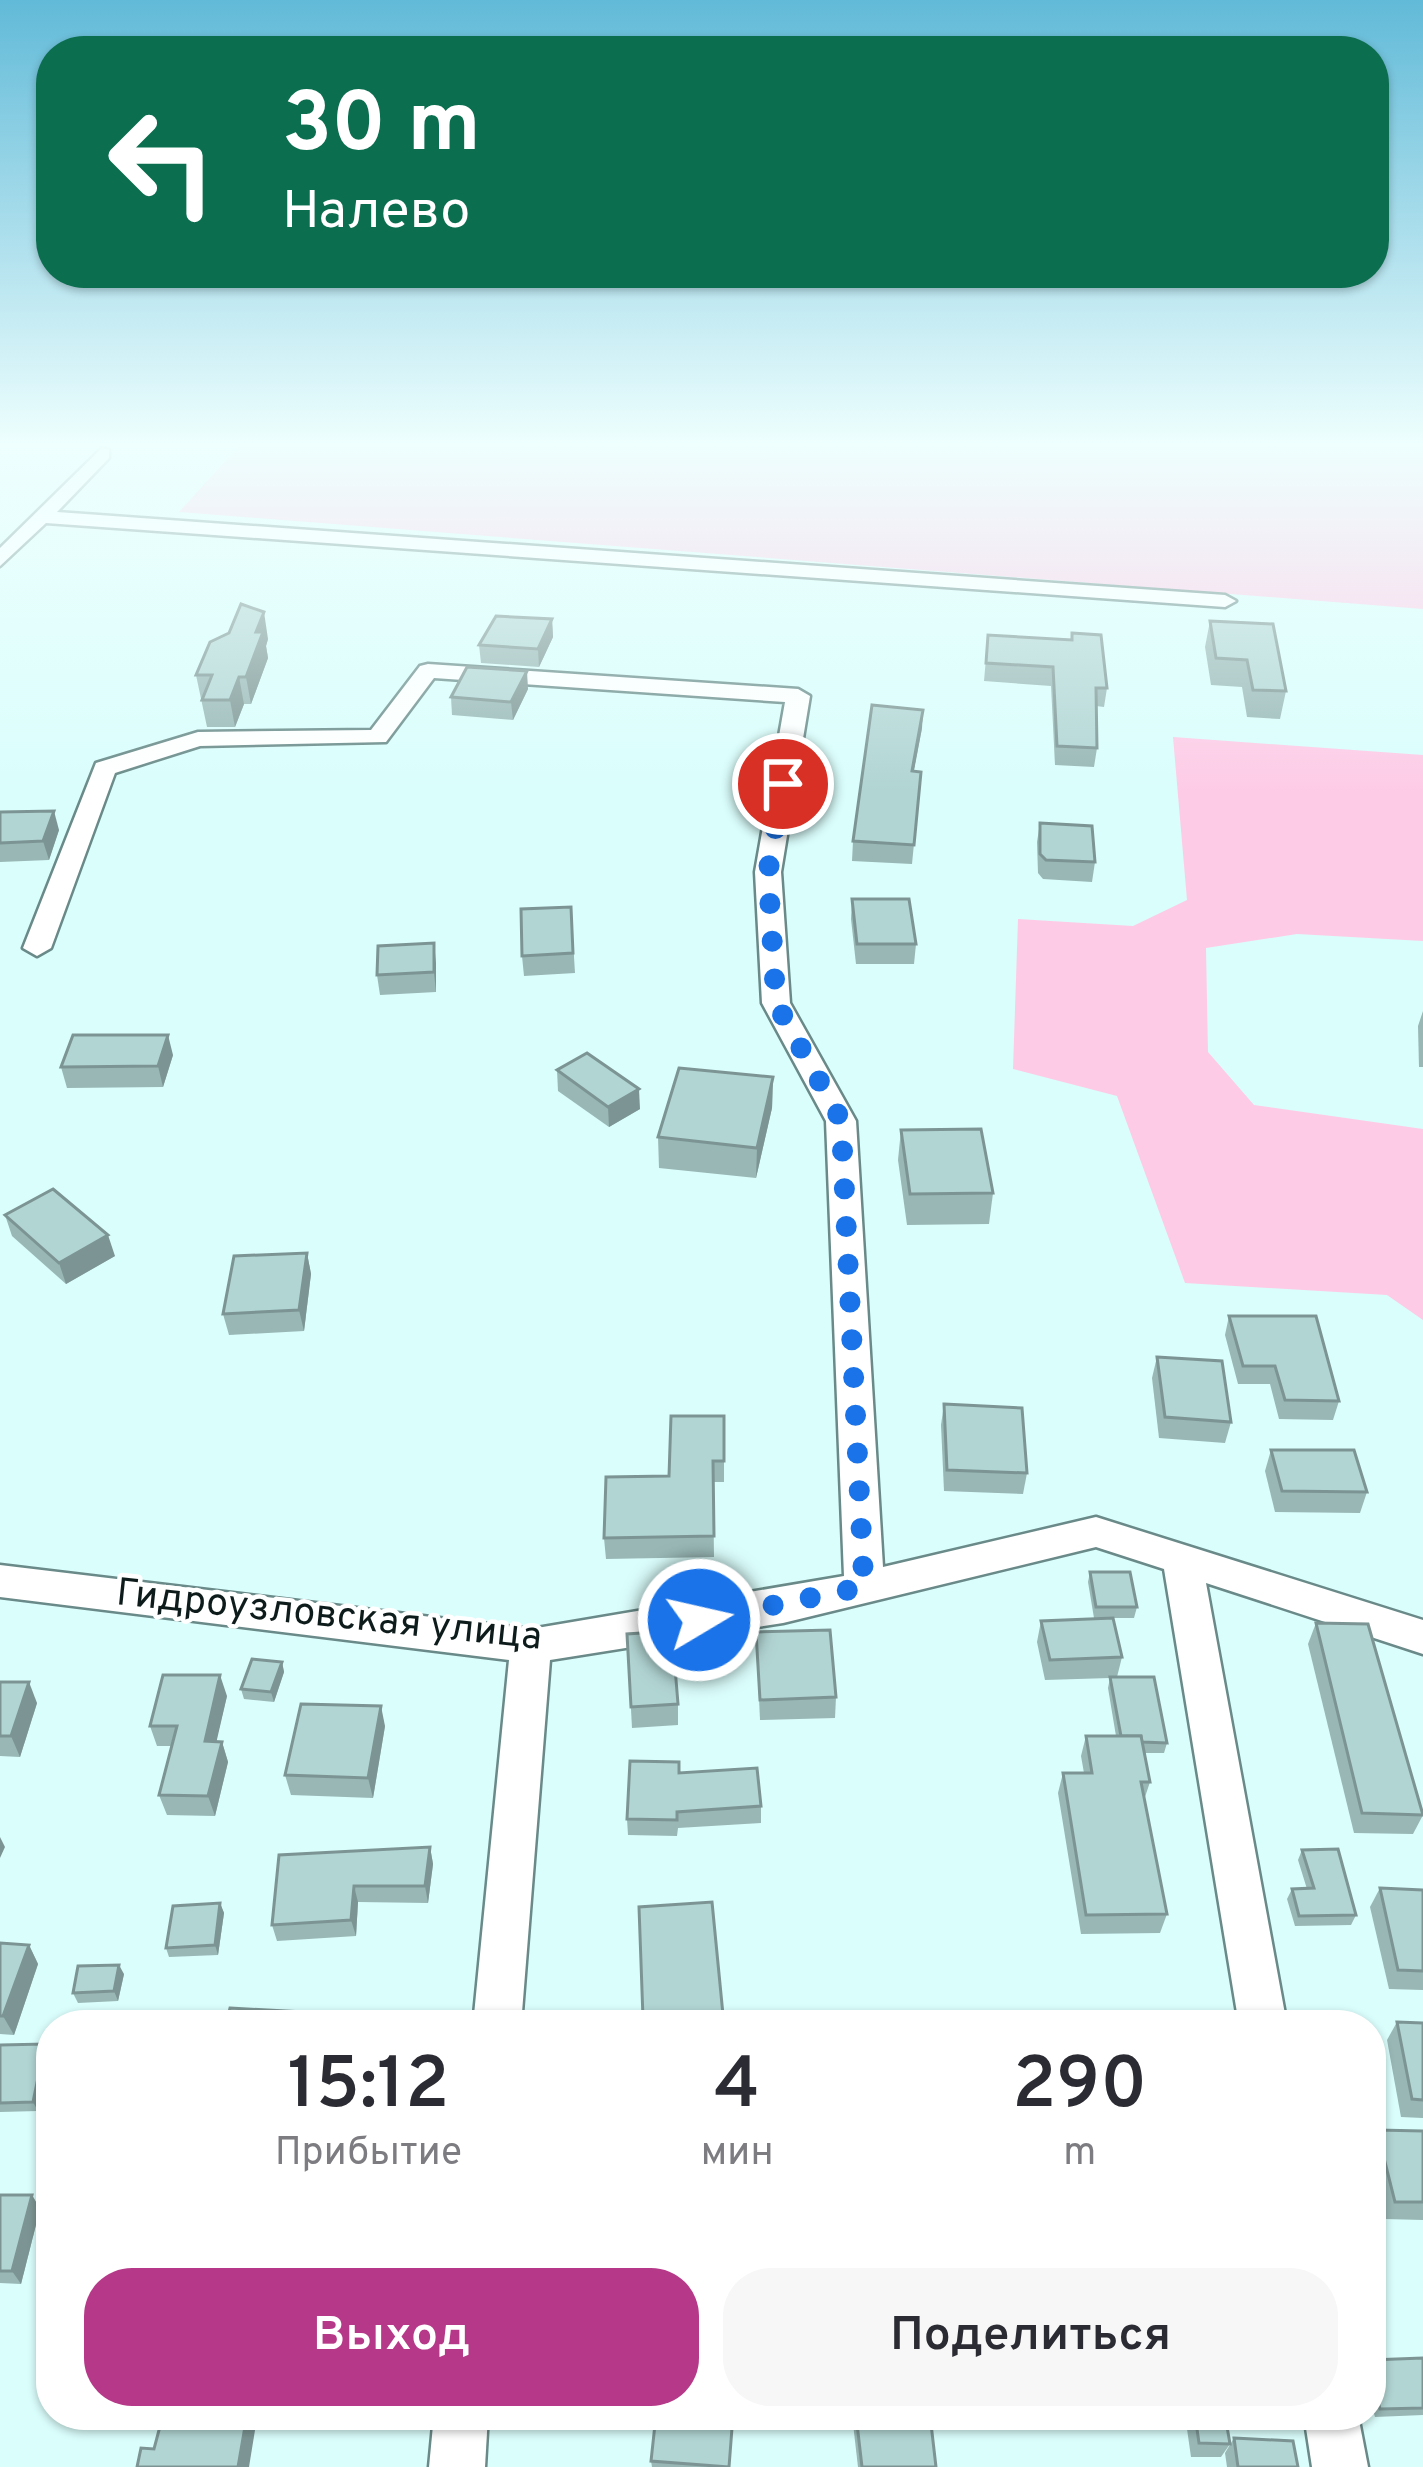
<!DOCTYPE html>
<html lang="ru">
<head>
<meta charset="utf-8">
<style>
	:root { --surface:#fff; --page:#f7f7f7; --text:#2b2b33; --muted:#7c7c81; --accent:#b63989 }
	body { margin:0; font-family:Overpass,sans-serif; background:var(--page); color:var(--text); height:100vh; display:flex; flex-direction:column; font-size:45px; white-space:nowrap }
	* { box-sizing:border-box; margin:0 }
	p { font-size:39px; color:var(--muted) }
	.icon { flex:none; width:66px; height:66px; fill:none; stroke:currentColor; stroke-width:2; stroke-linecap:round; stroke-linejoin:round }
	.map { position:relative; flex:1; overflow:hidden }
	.panel { position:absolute; left:36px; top:2010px; width:1350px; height:420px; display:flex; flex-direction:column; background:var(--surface); border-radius:48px; box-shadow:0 3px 9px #0004 }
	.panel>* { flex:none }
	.top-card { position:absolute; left:36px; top:36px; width:1353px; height:252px; border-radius:48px; box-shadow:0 3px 9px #0004; background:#0b6e4f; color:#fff; overflow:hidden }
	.pin { position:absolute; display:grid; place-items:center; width:102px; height:102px; color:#fff; margin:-51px; border:6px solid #fff; border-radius:50%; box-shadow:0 3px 12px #0007 }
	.me { position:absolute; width:132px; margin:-66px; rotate:81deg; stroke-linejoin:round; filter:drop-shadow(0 0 9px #0008) }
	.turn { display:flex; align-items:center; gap:42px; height:252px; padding:0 48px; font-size:54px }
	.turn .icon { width:156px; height:156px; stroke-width:2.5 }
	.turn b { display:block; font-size:84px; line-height:102px }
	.eta { display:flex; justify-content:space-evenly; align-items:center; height:204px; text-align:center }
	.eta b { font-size:72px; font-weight:600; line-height:84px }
	.cta { display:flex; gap:24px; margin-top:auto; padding:24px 48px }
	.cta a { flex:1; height:138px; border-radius:48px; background:var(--accent); color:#fff; font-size:48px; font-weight:600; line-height:138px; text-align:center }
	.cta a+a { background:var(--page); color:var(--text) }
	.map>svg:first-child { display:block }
	.green { fill:#fecbe6 }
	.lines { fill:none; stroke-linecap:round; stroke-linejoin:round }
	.minor-casing { stroke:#698a88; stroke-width:5 }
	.minor { fill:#fff; fill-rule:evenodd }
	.wall { fill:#98b7b5 }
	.shaded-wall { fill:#7c9594 }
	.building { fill:#b1d5d3; stroke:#7c9594; stroke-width:3 }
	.route { stroke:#1a73e8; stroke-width:21; stroke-dasharray:0 37.8 }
	.labels { text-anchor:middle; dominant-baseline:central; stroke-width:9; stroke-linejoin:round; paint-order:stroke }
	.near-street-label { font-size:39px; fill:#0d1b1a; stroke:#fff }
</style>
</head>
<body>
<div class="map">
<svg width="1423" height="2467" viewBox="0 0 1423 2467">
	<rect width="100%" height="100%" fill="#dafefc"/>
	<g class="green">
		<polygon points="238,447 1423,447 1423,609 179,512"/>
		<polygon points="1173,737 1423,755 1423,941 1297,934 1206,948 1208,1052 1254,1105 1423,1129 1423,1320 1387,1295 1185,1283 1117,1096 1013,1069 1018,919 1133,926 1187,900"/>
	</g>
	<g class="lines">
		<defs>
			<g id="minor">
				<polygon points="102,448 109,450 109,458 57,512 1225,595 1236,601 1225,607 46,523 0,566 0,548"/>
				<polygon points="428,664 798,689 810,696 781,872 790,1003 856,1121 883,1567 1096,1517 1423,1620 1423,1654 1206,1583 1287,2025 1239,2025 1164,1569 1096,1547 783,1623 550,1660 521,2025 473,2025 509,1660 0,1597 0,1565 531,1629 844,1576 826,1121 762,1003 755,872 785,702 434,678 386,742 200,746 115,773 51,948 37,956 23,948 96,763 198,732 371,730 420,666"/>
				<polygon points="434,2415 488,2415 485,2467 429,2467"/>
				<polygon points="1304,2415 1358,2415 1368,2467 1312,2467"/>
			</g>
		</defs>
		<use href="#minor" class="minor-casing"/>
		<use href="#minor" class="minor"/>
	</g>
	<g class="wall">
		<polygon points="552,619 553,637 539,667 481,663 479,645"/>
		<polygon points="1210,621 1286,691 1280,719 1247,717 1242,687 1211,685 1205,647"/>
		<polygon points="1072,633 1107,688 1104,707 1096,706 1097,748 1094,767 1055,765 1051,686 984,681 988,635 1071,640"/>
		<polygon points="268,639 266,646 268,658 251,704 244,704 235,727 207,727 196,675"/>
		<polygon points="528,689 513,720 452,715 451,697"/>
		<polygon points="922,728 914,771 921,772 912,864 852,861 853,841"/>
		<polygon points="0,812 59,830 49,860 0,862"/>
		<polygon points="1040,823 1095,862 1092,882 1043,879 1038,873 1037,842"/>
		<polygon points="852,899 916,944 914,964 856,964 851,919"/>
		<polygon points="571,907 575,973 524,976 522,956"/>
		<polygon points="436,963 436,992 380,995 377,975"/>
		<polygon points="1423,1011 1423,1067 1419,1067 1418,1026"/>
		<polygon points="173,1055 163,1087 67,1088 61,1067"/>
		<polygon points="557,1070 640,1109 609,1127 558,1091"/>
		<polygon points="773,1077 772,1108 756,1178 659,1168 658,1137"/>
		<polygon points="901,1130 993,1193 989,1224 907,1225 898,1160"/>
		<polygon points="5,1215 115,1256 66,1284 12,1236"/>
		<polygon points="307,1253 311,1274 304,1331 229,1335 223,1314"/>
		<polygon points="1229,1316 1339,1401 1333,1420 1279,1419 1270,1384 1238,1384 1225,1335"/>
		<polygon points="1157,1357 1231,1422 1225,1443 1159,1438 1152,1378"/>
		<polygon points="944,1404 1027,1473 1023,1494 944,1491 941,1425"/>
		<polygon points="724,1416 724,1482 713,1482 714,1557 606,1559 604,1538 669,1476"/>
		<polygon points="1271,1450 1367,1492 1360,1513 1275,1512 1265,1471"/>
		<polygon points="1090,1572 1137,1607 1134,1618 1094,1618 1088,1582"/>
		<polygon points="1041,1621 1122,1657 1117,1677 1167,1743 1164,1753 1144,1753 1150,1782 1144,1800 1167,1914 1160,1933 1081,1934 1058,1793 1063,1773 1084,1773 1081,1756 1086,1736 1116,1736 1108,1688 1110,1678 1045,1680 1037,1642"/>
		<polygon points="1316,1623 1423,1815 1413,1834 1354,1833 1308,1644"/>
		<polygon points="756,1632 836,1697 835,1718 760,1720"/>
		<polygon points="627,1634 678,1704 678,1725 632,1728"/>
		<polygon points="282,1662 284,1672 274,1702 244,1699 241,1689"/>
		<polygon points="0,1682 37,1703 20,1757 0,1756"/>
		<polygon points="227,1696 216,1741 222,1742 228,1762 215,1816 167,1815 159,1795 172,1746 157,1746 150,1726"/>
		<polygon points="385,1726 373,1798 291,1795 285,1775"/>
		<polygon points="679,1773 761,1806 761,1823 678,1828 677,1836 628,1835 627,1819"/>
		<polygon points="430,1847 433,1864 428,1903 358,1902 356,1936 277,1941 272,1925"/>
		<polygon points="1302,1850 1356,1915 1351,1925 1295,1926 1287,1899 1292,1889 1307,1889 1298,1860"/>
		<polygon points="1380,1888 1423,1890 1423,1990 1389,1989 1370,1907"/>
		<polygon points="220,1903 224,1913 218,1955 169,1957 166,1948"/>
		<polygon points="0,1943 29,1945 38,1964 14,2035 0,2034"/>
		<polygon points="124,1974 118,2001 78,2003 73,1993"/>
		<polygon points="1397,2022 1423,2023 1423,2118 1401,2117 1387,2040"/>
		<polygon points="45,2044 50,2053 38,2111 0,2112 0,2045"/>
		<polygon points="1377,2130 1423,2131 1423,2220 1384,2219 1371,2164 1371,2142"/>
		<polygon points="0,2195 32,2195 40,2209 21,2284 0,2283"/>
		<polygon points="1423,2358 1423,2415 1375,2417 1371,2403 1371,2360"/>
		<polygon points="163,2415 271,2415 268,2425 256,2424 154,2449"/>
		<polygon points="852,2415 930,2415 936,2467 858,2467"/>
		<polygon points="1185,2415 1225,2415 1230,2444 1221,2457 1191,2457"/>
		<polygon points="1234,2438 1298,2467 1227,2467 1225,2453"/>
		<polygon points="651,2461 730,2467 652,2467"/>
	</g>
	<g class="shaded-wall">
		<polygon points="264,612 268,639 266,646 268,658 251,704 246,677 256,632"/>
		<polygon points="552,619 553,637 539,667 538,649"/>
		<polygon points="527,671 528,689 513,720 511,702"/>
		<polygon points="239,677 244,704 235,727 230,700"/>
		<polygon points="923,710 922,728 910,790 912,771"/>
		<polygon points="54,811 59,830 49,860 43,841"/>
		<polygon points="434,943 436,963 436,992 434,972"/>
		<polygon points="168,1035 173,1055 163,1087 158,1066"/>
		<polygon points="773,1077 772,1108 756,1178 757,1148"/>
		<polygon points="639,1089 640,1109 609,1127 608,1107"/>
		<polygon points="108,1235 115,1256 66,1284 59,1263"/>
		<polygon points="307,1253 311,1274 304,1331 299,1310"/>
		<polygon points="282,1662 284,1672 274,1702 271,1692"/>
		<polygon points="220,1675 227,1696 212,1761 205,1741"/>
		<polygon points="29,1682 37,1703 20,1757 11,1736"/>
		<polygon points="381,1706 385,1726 373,1798 368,1778"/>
		<polygon points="222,1742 228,1762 215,1816 208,1796"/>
		<polygon points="0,1837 5,1847 0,1858"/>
		<polygon points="430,1847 433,1864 428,1903 425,1886"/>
		<polygon points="354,1886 358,1902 356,1936 351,1920"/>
		<polygon points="220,1903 224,1913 218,1955 215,1945"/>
		<polygon points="29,1945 38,1964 14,2035 3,2016"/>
		<polygon points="119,1965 124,1974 118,2001 114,1991"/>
		<polygon points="45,2044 50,2053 38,2111 33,2102"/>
		<polygon points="32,2195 40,2209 21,2284 12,2271"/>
		<polygon points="247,2415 251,2415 256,2424 249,2467 238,2467"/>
	</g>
	<g class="building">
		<polygon points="241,604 264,612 256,632 263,632 246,677 239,677 230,700 202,700 212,675 196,675 210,642 229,633"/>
		<polygon points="496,616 552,619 538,649 479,645"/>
		<polygon points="1210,621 1273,624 1286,691 1253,690 1247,660 1216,658"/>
		<polygon points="1072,633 1101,635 1107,688 1096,688 1097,748 1057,746 1053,667 986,663 988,635 1072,640"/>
		<polygon points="467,667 527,671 511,702 451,697"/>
		<polygon points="872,705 923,710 912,771 921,772 914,845 853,841"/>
		<polygon points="54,811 43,841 0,843 0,812"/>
		<polygon points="1040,823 1092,826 1095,862 1046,860 1040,854"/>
		<polygon points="852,899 909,899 916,944 857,944"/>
		<polygon points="571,907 573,953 522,956 521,909"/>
		<polygon points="434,943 434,972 377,975 378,946"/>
		<polygon points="73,1035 168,1035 158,1066 61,1067"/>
		<polygon points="587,1053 639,1089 608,1107 557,1070"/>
		<polygon points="679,1068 773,1077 757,1148 658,1137"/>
		<polygon points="981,1129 993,1193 910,1194 901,1130"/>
		<polygon points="53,1189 108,1235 59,1263 5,1215"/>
		<polygon points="307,1253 299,1310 223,1314 234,1256"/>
		<polygon points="1229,1316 1316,1316 1339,1401 1285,1400 1275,1366 1243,1366"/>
		<polygon points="1157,1357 1222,1361 1231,1422 1165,1417"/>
		<polygon points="944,1404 1022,1408 1027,1473 947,1470"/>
		<polygon points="671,1416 724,1416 724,1461 713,1461 714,1536 604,1538 606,1477 669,1476"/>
		<polygon points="1271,1450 1354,1450 1367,1492 1282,1491"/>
		<polygon points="1090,1572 1130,1572 1137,1607 1096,1607"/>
		<polygon points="1113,1618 1122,1657 1050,1660 1041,1621"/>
		<polygon points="1316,1623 1368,1624 1423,1815 1362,1813"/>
		<polygon points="830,1630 836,1697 760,1700 756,1632"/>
		<polygon points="672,1631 678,1704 631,1707 627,1634"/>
		<polygon points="252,1659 282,1662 271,1692 241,1689"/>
		<polygon points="163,1675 220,1675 205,1741 222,1742 208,1796 159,1795 177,1726 150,1726"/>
		<polygon points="1110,1677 1154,1677 1167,1743 1142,1742 1141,1736 1121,1736"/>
		<polygon points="0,1682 29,1682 11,1736 0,1736"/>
		<polygon points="301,1704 381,1706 368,1778 285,1775"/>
		<polygon points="1086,1736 1141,1736 1150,1782 1141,1782 1167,1914 1086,1915 1063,1773 1092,1773"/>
		<polygon points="630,1761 679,1762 679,1773 757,1768 761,1806 677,1812 677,1820 627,1819"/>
		<polygon points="430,1847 425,1886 354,1886 351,1920 272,1925 279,1855"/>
		<polygon points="1338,1849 1356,1915 1299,1916 1292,1889 1314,1888 1302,1850"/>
		<polygon points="1380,1888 1423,1890 1423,1971 1398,1970"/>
		<polygon points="712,1902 724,2025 548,2025 548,2021 643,2018 639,1907"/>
		<polygon points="220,1903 215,1945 166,1948 173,1906"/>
		<polygon points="0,1943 29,1945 3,2016 0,2016"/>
		<polygon points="119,1965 114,1991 73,1993 78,1966"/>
		<polygon points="230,2008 339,2014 337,2025 226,2025"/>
		<polygon points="1064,2015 1067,2023 1191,2016 1193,2025 1012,2024"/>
		<polygon points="1397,2022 1423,2023 1423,2100 1412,2099"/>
		<polygon points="45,2044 33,2102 0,2103 0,2045"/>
		<polygon points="1377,2130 1423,2131 1423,2202 1395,2202"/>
		<polygon points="0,2195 32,2195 12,2271 0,2271"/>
		<polygon points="1423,2358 1423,2408 1380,2409 1371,2373 1371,2360"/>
		<polygon points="163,2415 247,2415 238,2467 137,2467 141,2448 154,2449"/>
		<polygon points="656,2415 733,2415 729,2467 651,2461"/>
		<polygon points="856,2415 930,2415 936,2467 862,2467"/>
		<polygon points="1195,2415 1225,2415 1230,2444 1199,2443"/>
		<polygon points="1234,2438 1293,2441 1298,2467 1238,2467"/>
	</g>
	<linearGradient id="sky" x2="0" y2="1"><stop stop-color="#61bad8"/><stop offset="0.56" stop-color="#eefffe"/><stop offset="1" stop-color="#eefffe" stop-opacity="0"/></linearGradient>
	<rect width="1423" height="792" fill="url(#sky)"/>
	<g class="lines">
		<polyline class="route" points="699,1620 864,1587 841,1120 776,1003 768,872 783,784"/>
	</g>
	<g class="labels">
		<g class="near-street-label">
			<text transform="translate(329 1617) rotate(6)">Гидроузловская улица</text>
		</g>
	</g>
</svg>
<div class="pin" style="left:783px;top:784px;background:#d93025"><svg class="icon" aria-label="arrive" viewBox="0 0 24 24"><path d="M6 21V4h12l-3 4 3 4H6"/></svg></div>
<svg class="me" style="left:699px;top:1620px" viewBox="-20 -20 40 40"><circle r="17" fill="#1a73e8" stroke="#fff" stroke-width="3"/><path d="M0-11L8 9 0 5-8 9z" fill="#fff"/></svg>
<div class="top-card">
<div class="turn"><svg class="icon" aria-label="left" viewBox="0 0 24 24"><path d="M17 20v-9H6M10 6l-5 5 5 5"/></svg><div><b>30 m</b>Налево</div></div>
</div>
<section class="panel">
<div class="eta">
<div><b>15:12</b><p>Прибытие</p></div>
<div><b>4</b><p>мин</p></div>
<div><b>290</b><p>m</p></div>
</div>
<div class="cta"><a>Выход</a><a>Поделиться</a></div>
</section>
</div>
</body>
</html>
